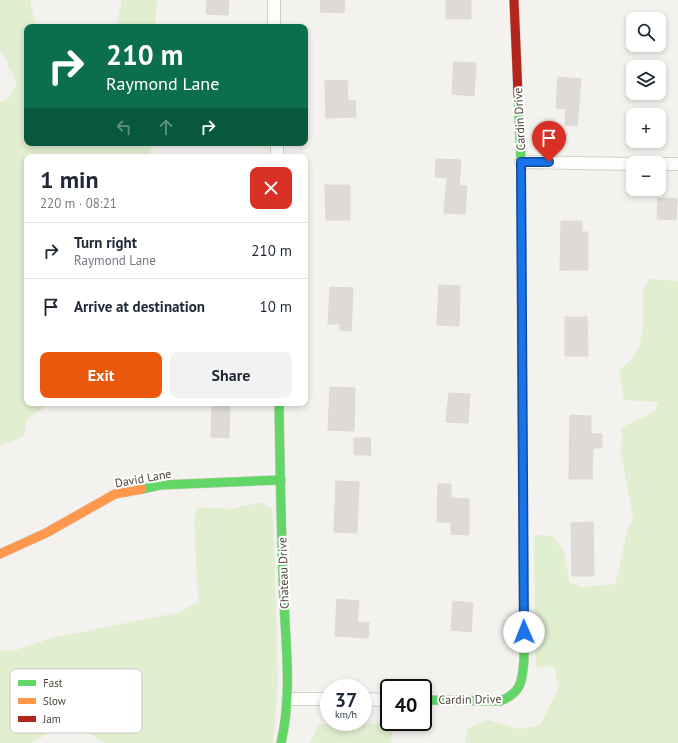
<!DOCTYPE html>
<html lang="en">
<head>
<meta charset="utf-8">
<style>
	:root { --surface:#fff; --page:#f2f2f3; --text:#1f2937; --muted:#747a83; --line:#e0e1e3; --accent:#ea580c }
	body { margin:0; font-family:"PT Sans",sans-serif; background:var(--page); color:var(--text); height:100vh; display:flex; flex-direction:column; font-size:15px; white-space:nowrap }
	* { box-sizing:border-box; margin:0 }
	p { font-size:13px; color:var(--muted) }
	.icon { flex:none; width:22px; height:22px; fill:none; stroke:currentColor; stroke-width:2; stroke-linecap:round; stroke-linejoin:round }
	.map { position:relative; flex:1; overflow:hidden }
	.details { position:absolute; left:24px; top:154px; width:284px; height:252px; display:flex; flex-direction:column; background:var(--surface); border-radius:8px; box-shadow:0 2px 6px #0003 }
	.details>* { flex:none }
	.guide { position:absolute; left:24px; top:24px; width:284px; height:122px; border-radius:8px; box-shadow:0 2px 6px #0003; background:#0b6e4f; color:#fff; overflow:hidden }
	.buttons { position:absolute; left:626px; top:12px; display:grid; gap:8px }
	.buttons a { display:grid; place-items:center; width:40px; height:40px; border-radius:8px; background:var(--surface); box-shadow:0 2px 6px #0003; font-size:20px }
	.speed { position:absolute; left:320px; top:679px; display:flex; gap:8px; font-size:20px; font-weight:700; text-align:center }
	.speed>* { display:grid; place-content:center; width:52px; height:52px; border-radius:50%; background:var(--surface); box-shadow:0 2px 6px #0003; line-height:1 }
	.speed small { font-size:10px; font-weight:400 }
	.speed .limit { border:2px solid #111; border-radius:6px; background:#fff; color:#111 }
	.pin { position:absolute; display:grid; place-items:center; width:34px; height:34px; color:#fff; margin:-41px -17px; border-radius:50% 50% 50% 0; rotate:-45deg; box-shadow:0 0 4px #0007 }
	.pin .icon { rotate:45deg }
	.me { position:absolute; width:44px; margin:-22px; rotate:359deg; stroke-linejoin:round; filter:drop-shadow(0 0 3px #0008) }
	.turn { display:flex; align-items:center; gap:14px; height:84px; padding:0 16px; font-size:18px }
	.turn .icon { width:52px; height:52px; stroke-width:2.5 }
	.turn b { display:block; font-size:28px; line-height:34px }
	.lanes { display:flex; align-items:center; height:38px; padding:0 16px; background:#0003; justify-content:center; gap:20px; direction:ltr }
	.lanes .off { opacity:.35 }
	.round { display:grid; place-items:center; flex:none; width:42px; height:42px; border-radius:8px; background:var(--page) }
	.headline { display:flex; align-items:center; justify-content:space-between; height:68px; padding:0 16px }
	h1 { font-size:24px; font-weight:700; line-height:30px }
	.primary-button { display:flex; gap:8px; margin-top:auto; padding:8px 16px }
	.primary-button a { flex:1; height:46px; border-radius:8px; background:var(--accent); color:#fff; font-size:16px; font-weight:700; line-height:46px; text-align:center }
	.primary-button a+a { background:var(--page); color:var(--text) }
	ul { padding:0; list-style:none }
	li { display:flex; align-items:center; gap:12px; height:56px; padding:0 16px; border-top:1px solid var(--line) }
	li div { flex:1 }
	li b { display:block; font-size:15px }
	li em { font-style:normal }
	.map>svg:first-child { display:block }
	.green { fill:#e1eecf }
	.building { fill:#dedbd6; stroke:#dcd9d4 }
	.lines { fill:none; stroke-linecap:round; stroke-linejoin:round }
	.street-casing { stroke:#d2d0cb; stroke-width:14 }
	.fast-casing { stroke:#d3cfc5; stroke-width:10 }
	.slow-casing { stroke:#d3cfc5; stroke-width:10 }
	.jam-casing { stroke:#d3cfc5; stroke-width:10 }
	.street { stroke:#fdfdfc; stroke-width:12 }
	.fast { stroke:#63d668; stroke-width:9 }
	.slow { stroke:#ff974d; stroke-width:9 }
	.jam { stroke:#b3261e; stroke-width:9 }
	.route-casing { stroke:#114b97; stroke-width:10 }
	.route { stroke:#1a73e8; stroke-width:7 }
	.labels { text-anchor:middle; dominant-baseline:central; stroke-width:4; stroke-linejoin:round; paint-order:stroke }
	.street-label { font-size:12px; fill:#4b4439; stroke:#fff }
	.key { fill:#fff; stroke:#c9c7c4; stroke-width:1 }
	.key-label { font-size:11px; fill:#4b4439 }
</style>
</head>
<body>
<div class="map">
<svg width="678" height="743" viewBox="0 0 678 743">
	<rect width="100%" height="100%" fill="#f4f2ee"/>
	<g class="green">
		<polygon points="0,0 30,0 36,27 27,27 27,143 152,143 149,157 27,157 27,403 51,403 27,419 24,436 0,446 0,102 7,100 17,84 0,49"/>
		<polygon points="122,0 157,0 155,27 116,27"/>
		<path d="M649,279L678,281V743H465L467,729L487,720L520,729L540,725L559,688L554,666L536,667L534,535L552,536L563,549L570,582L583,587L615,584C623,562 623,536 633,516L621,454L622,427L654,412L658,402L624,400L619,370L632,359L639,347L643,327V288Z"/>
		<polygon points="259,502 272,508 274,532 278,684 273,743 104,743 88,733 58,728 31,743 0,743 0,650 12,651 52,638 181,612 198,601 194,520 196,507 231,509"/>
		<polygon points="393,723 391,743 310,743 319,724"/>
	</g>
	<g class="building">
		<polygon points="207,0 229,0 228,15 206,14"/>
		<polygon points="321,0 345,0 344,13 320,12"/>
		<rect x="446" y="0" width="25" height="19"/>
		<polygon points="454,62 476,63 474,96 452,94"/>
		<polygon points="558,77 581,79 577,126 565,125 566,109 556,108"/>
		<polygon points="347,80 348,101 355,100 356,117 326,118 325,81"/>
		<polygon points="436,159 461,160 459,185 467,186 465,214 444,213 447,178 435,177"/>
		<polygon points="325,185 350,185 350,220 326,220"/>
		<polygon points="658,198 677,199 676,220 657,219"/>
		<polygon points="561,221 582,221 582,232 588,232 588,270 560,270"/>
		<polygon points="439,285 460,286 459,326 437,325"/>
		<polygon points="330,287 353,288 351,331 340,330 340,324 328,324"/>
		<polygon points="565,317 587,317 588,356 565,356"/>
		<polygon points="330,387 355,388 354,431 328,430"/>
		<polygon points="449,393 470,394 468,423 446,422"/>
		<polygon points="212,403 230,403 229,438 211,437"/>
		<polygon points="570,415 591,416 591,434 602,434 602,448 593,448 592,479 569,479"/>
		<polygon points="354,438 370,438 371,455 354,455"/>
		<polygon points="336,481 359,482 357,533 334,532"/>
		<polygon points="438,484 451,484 451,498 469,499 469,535 451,534 451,522 437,522"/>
		<polygon points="593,522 594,576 572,576 571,523"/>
		<polygon points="337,599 359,601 357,622 369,623 368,638 335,636"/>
		<polygon points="453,601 473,603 471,632 451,630"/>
	</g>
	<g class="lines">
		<defs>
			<g id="street">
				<polyline points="274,0 274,27"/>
				<polyline points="277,143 277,157"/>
				<polyline points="521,162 633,164"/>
				<polyline points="659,164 678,164"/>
				<polyline points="288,699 329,699"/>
				<polyline points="363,699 389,700"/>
			</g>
			<g id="fast">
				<polyline points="518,94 521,162 522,377"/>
				<path d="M279,403C280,469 281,535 284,601C286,649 292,696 281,743"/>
				<polyline points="142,489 160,485 281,480"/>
				<path d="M423,700L500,701C522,693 522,681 524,660L523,533"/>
			</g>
			<g id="slow">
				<polyline points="522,377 523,533"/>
				<polyline points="0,554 46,533 115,494 142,489"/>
			</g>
			<polyline id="jam" points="514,0 518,94"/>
		</defs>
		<use href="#street" class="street-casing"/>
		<use href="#fast" class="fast-casing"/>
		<use href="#slow" class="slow-casing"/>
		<use href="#jam" class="jam-casing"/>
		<use href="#street" class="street"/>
		<use href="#fast" class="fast"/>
		<use href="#slow" class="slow"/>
		<use href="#jam" class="jam"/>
	</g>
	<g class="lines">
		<defs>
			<polyline id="route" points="524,632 521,162 549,162"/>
		</defs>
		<use href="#route" class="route-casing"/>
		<use href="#route" class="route"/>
	</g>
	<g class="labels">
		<g class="street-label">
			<text transform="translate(519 119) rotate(-93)">Cardin Drive</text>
			<text transform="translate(143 478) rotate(-10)">David Lane</text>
			<text transform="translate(283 573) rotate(-92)">Chateau Drive</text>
			<text transform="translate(470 699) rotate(-1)">Cardin Drive</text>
		</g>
	</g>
	<rect x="10" y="669" width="132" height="64" rx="6" class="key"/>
	<rect x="18" y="680" width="18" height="6" fill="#63d668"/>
	<rect x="18" y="698" width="18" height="6" fill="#ff974d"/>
	<rect x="18" y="716" width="18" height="6" fill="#b3261e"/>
	<g class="key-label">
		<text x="43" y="687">Fast</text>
		<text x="43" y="705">Slow</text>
		<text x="43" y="723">Jam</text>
	</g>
</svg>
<div class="buttons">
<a><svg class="icon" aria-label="search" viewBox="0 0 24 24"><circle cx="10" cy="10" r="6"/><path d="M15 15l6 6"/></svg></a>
<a><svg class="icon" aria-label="layers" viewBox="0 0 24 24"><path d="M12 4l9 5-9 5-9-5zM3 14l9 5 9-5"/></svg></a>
<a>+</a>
<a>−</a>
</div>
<div class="speed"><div>37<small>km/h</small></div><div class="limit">40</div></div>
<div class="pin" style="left:549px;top:162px;background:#d93025"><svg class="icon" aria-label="arrive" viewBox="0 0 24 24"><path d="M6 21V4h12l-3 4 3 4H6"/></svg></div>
<svg class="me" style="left:524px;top:632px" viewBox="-20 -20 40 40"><circle r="19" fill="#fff"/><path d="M0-13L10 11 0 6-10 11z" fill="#1a73e8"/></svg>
<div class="guide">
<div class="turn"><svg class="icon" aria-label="right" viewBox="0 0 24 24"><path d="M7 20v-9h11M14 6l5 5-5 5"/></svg><div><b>210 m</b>Raymond Lane</div></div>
<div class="lanes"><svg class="icon off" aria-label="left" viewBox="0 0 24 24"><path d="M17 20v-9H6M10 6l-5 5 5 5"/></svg><svg class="icon off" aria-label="ahead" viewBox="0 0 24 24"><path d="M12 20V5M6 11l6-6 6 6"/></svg><svg class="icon" aria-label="right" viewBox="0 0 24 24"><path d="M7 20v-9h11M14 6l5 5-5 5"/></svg></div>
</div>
<section class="details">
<div class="headline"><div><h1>1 min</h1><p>220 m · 08:21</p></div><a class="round" style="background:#d93025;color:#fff"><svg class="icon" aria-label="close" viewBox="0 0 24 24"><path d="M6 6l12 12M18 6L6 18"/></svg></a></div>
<ul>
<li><svg class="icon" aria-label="right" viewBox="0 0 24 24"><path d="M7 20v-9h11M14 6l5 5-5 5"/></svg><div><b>Turn right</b><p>Raymond Lane</p></div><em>210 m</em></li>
<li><svg class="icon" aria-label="arrive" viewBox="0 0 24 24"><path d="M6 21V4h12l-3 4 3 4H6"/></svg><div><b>Arrive at destination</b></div><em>10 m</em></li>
</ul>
<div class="primary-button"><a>Exit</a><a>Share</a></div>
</section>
</div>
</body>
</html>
